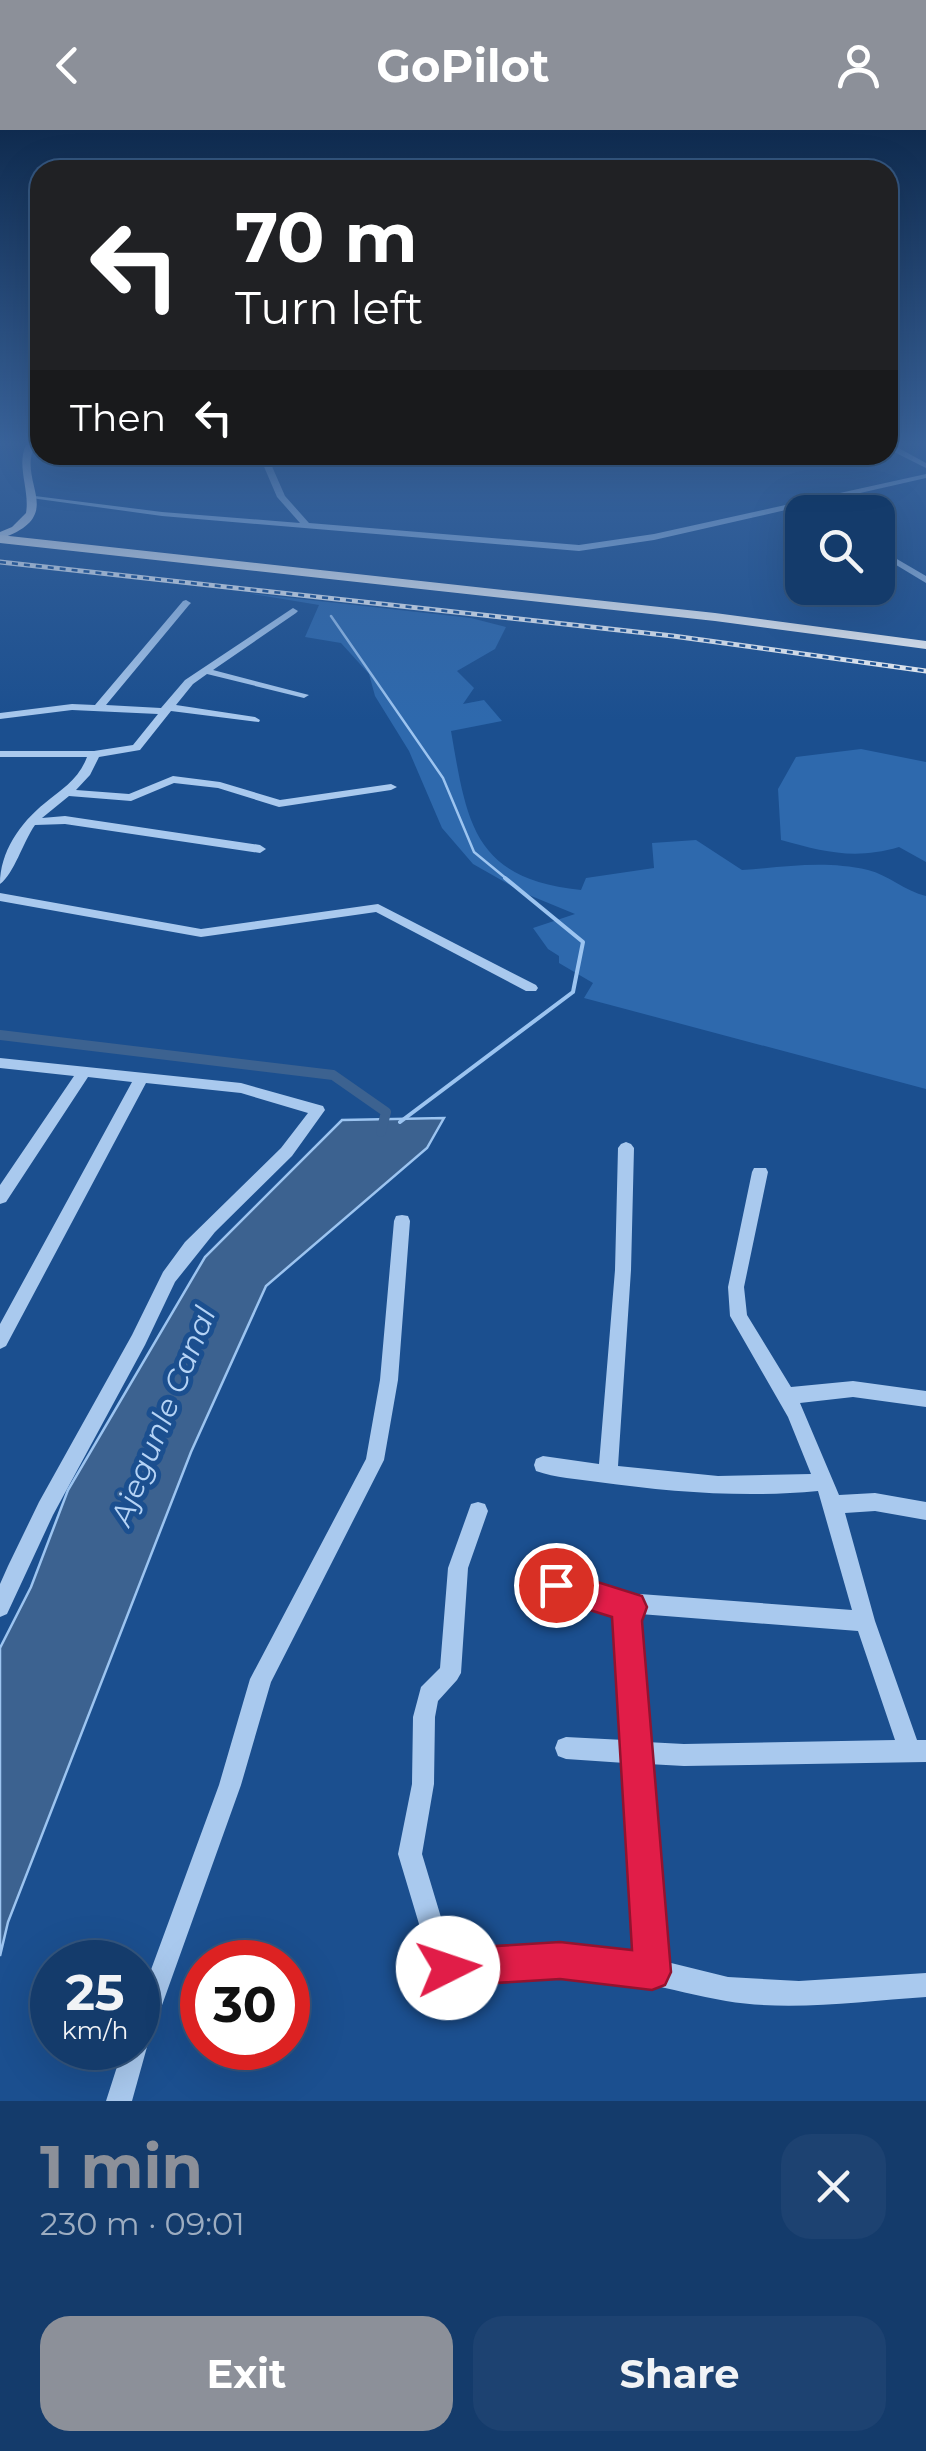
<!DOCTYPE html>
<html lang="en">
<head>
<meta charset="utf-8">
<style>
	:root { --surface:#143b6b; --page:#1d4271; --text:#f1f3f6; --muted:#9dadc1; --line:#33557e; --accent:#8c9099 }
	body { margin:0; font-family:Montserrat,sans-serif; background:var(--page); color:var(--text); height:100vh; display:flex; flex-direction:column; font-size:38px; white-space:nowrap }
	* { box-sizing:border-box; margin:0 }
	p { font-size:32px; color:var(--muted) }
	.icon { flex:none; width:55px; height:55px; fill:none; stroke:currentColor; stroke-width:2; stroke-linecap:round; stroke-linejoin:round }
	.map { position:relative; height:1971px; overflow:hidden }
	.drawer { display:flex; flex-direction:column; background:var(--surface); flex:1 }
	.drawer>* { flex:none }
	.banner { position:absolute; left:30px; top:30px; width:868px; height:305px; border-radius:30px; box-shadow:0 10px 40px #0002,0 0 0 2px var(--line); background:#202124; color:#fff; overflow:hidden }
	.controls { position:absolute; left:785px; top:365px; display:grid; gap:20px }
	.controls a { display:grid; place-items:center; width:110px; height:110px; border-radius:20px; background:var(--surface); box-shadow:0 10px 40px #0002,0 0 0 2px var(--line); font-size:50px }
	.speed { position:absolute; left:30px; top:1810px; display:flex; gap:20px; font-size:50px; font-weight:700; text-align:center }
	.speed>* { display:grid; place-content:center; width:130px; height:130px; border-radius:50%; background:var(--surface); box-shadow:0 10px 40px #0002,0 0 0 2px var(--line); line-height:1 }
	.speed small { font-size:25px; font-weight:400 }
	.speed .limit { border:15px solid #d22; background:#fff; color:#111 }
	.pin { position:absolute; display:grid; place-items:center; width:85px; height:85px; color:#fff; margin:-42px; border:5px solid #fff; border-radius:50%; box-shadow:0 2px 10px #0007 }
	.me { position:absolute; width:110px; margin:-55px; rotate:86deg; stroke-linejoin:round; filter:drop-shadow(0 0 8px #0008) }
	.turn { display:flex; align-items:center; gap:35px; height:210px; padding:0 40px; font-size:45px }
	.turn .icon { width:130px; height:130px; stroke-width:2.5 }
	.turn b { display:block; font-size:70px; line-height:85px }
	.then { display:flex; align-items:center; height:95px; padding:0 40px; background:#0003; gap:20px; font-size:38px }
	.round { display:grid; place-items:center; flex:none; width:105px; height:105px; border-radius:30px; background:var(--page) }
	.headline { display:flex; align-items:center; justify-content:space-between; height:170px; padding:0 40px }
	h1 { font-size:60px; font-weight:700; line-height:75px; color:var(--accent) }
	.action { display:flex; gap:20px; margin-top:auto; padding:20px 40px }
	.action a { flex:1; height:115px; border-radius:30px; background:var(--accent); color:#fff; font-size:40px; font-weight:700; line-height:115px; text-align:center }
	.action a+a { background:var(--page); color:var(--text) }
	header { display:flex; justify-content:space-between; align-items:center; height:130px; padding:0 40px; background:var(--accent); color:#fff; font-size:45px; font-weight:700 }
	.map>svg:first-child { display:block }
	.green { fill:#2e69ad }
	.water { fill:#3c6290; stroke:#9cc4f0; stroke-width:2.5 }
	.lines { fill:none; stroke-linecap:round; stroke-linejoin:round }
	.stream-far1 { stroke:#9cc4f0; stroke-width:2.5 }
	.stream { stroke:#9cc4f0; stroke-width:4 }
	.canal { stroke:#3c6290; stroke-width:10 }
	.minor { fill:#a9c9ee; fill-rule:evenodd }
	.major { fill:#f0f6ff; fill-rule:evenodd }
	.highway { fill:#fff; fill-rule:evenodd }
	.rail-casing { stroke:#fff; stroke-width:5 }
	.rail { stroke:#1b4f8f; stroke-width:2.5; stroke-dasharray:6; stroke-linecap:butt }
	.route { fill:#e11d48; stroke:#92132f; stroke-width:2.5 }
	.labels { text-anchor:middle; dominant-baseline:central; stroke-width:10; stroke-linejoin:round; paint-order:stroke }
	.water-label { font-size:30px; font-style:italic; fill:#b5d3f5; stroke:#1b4f8f }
</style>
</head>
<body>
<header><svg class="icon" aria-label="back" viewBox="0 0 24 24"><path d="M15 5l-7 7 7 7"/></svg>GoPilot<svg class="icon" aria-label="person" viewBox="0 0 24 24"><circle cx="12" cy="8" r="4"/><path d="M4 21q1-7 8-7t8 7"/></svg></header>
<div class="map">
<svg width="926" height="1971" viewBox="0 0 926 1971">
	<rect width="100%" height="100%" fill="#1b4f8f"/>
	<g class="green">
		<path d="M247,463L471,488L506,497L495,519L457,541L474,558L463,574L484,570L502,591L451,601C467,693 473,749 581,760L586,748L654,738L652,713L696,710L742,740C787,737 823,730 868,740C888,745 905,761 926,766V959L584,868L593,853L559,833V826L548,819L533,798L575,784L524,763L473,734L442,698L409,621L375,566L369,544L341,513L305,507L319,475Z"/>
		<path d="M861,619L926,632V732L899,717C855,730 824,722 781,710L778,659L796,627Z"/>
	</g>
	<polygon class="water" points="444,988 427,1018 266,1156 191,1322 8,1792 0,1826 0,1518 31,1457 68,1360 205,1127 342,990"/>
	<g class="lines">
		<polyline class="stream-far1" points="331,486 443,648 474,722 508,750"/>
		<polyline class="stream" points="400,992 573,862 583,812 505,748"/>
		<polyline class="canal" points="0,905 333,945 386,982 381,1002"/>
		<g class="minor">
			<polygon points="888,315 893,315 926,333 926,338 888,319"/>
			<polygon points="259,325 267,325 285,366 309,393 579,415 654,404 926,344 926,348 654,410 579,421 162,386 31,368 35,366 162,382 300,393 277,367"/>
			<polygon points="878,418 926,446 926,453 878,424"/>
			<path d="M186,470L191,473L189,475L106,575L161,578L185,550L293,478L298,481L296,483L213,540L309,565L304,568L207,544L193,554L176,575L255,587L260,590L259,592L171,581L140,620L99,627L90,645L76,660L129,664L173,646L220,652L280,670L391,654L397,657L391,660L279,677L218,658L174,653L131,671L69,666L42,688L65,686L260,715L266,719L260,723L65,694L35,695C23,712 14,744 0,754C0,722 20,693 45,673C62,659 79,649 87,627H0V621H94L133,615L158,584L72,580L0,589V583L72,574L95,575L183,471Z"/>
			<polygon points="0,763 201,799 378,774 536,855 538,858 536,861 526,861 376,782 201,807 0,771"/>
			<polygon points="0,928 241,953 323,976 325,980 292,1026 215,1102 175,1152 145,1215 53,1385 7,1484 0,1487 0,1454 8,1436 39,1372 132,1205 163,1142 185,1112 281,1018 308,983 241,963 146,953 6,1216 0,1219 0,1194 132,952 88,947 6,1072 0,1074 0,1055 74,946 0,938"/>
			<path d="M626,1012L631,1014L634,1018L631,1140L618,1336L718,1346L811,1344L788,1287L730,1186L728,1157L752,1042L754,1038H766L768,1042L744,1157L747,1185L791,1257L853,1251L926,1261V1277L853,1267L800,1273L839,1365L875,1363L926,1372V1390L875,1381L845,1383L875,1491L917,1610H926V1632L684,1636L648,1634L663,1831L728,1847L799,1851L926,1843V1867C861,1871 791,1882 726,1871C671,1861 616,1843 559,1842C519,1842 466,1858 429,1843L419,1794L398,1724L412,1654L413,1587L421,1557L440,1538L448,1438L471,1374L478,1372L485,1374L488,1381L468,1438L461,1543L457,1550L438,1571L435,1587L434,1654L422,1724L443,1794L449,1825L560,1818L639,1827L625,1633L566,1629L558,1626L555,1618L558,1610L566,1607L624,1610L616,1491L618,1484L549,1462L546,1455L549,1448L556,1445L631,1467L640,1464L852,1480L818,1361C744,1368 671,1362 598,1352C578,1349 555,1348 536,1341L534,1335L536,1329L543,1326L599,1334L615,1140L618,1018L621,1014ZM640,1484L858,1501L895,1610L684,1614L646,1612L636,1491Z"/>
			<polygon points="402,1085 408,1086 410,1091 398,1250 384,1330 271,1552 241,1655 147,1917 132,1971 106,1971 123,1918 138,1918 138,1875 219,1655 250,1549 366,1329 380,1250 394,1091 396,1086"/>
		</g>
		<path class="major" d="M26,315H35C16,353 69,385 0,409V402L12,397L26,383C30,360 16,336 26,315Z"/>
		<polygon class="highway" points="0,405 715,483 926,511 926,519 715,491 0,413"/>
		<defs>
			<polyline id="rail" points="0,432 673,506 926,541"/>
		</defs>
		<use href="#rail" class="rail-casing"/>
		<use href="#rail" class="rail"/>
	</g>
	<linearGradient id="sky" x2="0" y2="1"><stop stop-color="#0f2b4f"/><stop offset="0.53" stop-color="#39639b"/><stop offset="1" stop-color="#39639b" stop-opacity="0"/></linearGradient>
	<rect width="926" height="591" fill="url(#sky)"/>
	<polygon class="route" points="556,1439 642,1466 647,1477 642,1491 671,1842 665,1855 652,1860 560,1849 448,1856 435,1851 430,1838 435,1824 448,1819 560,1812 632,1820 612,1487 545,1466 540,1455 545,1444"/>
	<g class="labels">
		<g class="water-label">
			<text transform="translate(163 1286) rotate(-68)">Ajegunle Canal</text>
		</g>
	</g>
</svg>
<div class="controls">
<a><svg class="icon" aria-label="search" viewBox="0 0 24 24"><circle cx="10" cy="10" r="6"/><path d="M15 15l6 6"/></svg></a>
</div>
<div class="speed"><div>25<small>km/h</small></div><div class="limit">30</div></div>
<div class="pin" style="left:556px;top:1455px;background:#d93025"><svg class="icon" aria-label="arrive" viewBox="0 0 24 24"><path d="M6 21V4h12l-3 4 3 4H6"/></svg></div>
<svg class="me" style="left:448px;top:1838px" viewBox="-20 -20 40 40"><circle r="19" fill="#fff"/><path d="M0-13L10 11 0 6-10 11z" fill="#e11d48"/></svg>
<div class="banner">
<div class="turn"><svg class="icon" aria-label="left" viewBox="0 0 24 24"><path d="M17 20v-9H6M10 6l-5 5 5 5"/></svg><div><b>70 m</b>Turn left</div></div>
<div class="then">Then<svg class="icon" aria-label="left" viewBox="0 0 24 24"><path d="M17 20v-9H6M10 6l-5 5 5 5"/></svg></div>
</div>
</div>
<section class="drawer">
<div class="headline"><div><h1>1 min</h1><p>230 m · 09:01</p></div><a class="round"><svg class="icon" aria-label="close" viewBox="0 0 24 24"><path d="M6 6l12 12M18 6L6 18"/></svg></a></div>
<div class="action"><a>Exit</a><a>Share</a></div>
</section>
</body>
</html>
